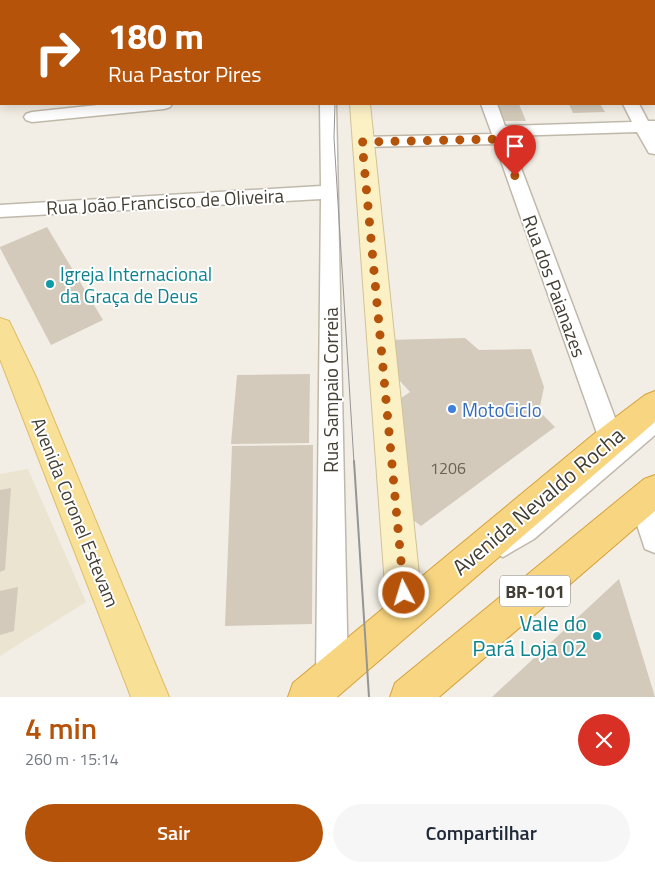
<!DOCTYPE html>
<html lang="pt">
<head>
<meta charset="utf-8">
<style>
	:root { --surface:#fff; --page:#f6f6f7; --text:#1f2937; --muted:#747a83; --accent:#b45309 }
	body { margin:0; font-family:"Titillium Web",sans-serif; background:var(--page); color:var(--text); height:100vh; display:flex; flex-direction:column; font-size:19px; white-space:nowrap }
	* { box-sizing:border-box; margin:0 }
	p { font-size:16px; color:var(--muted) }
	.icon { flex:none; width:28px; height:28px; fill:none; stroke:currentColor; stroke-width:2; stroke-linecap:round; stroke-linejoin:round }
	.map { position:relative; height:697px; overflow:hidden }
	.drawer { display:flex; flex-direction:column; background:var(--surface); flex:1 }
	.drawer>* { flex:none }
	.banner { position:absolute; left:0px; top:0px; width:655px; height:105px; box-shadow:0 2px 12px #0003; background:#b45309; color:#fff; overflow:hidden }
	.pin { position:absolute; display:grid; place-items:center; width:42px; height:42px; color:#fff; margin:-51px -21px; border-radius:50% 50% 50% 0; rotate:-45deg; box-shadow:0 0 5px #0007 }
	.pin .icon { rotate:45deg }
	.me { position:absolute; width:55px; margin:-28px; rotate:355deg; stroke-linejoin:round; filter:drop-shadow(0 0 4px #0008) }
	.turn { display:flex; align-items:center; gap:18px; height:105px; padding:0 25px; font-size:22px }
	.turn .icon { width:65px; height:65px; stroke-width:2.5 }
	.turn b { display:block; font-size:35px; line-height:42px }
	.round { display:grid; place-items:center; flex:none; width:52px; height:52px; border-radius:26px; background:var(--page) }
	.headline { display:flex; align-items:center; justify-content:space-between; height:85px; padding:0 25px }
	h1 { font-size:30px; font-weight:600; line-height:38px; color:var(--accent) }
	.button { display:flex; gap:10px; margin-top:auto; padding:10px 25px }
	.button a { flex:1; height:58px; border-radius:30px; background:var(--accent); color:#fff; font-size:20px; font-weight:600; line-height:58px; text-align:center }
	.button a+a { background:var(--page); color:var(--text) }
	.map>svg:first-child { display:block }
	.education { fill:#eae4d0 }
	.building { fill:#d3cabb }
	.lines { fill:none; stroke-linecap:round; stroke-linejoin:round }
	.service-casing { stroke:#c0b9ab; stroke-width:3 }
	.minor-casing { stroke:#c0b9ab; stroke-width:3 }
	.secondary-casing { stroke:#d0c397; stroke-width:2 }
	.primary-casing { stroke:#debd67; stroke-width:2 }
	.trunk-casing { stroke:#d6a13b; stroke-width:2 }
	.service { fill:#fff; fill-rule:evenodd }
	.minor { fill:#fff; fill-rule:evenodd }
	.secondary { fill:#fcf0c5; fill-rule:evenodd }
	.primary { fill:#f9e097; fill-rule:evenodd }
	.trunk { fill:#f8d681; fill-rule:evenodd }
	.tram-far1 { stroke:#959595; stroke-width:1 }
	.tram { stroke:#959595; stroke-width:2 }
	.route { stroke:#b45309; stroke-width:9; stroke-dasharray:0 16.2 }
	.culture-dot { fill:#0f9aa8; stroke:#fff; stroke-width:2 }
	.shop-dot { fill:#3f7fe0; stroke:#fff; stroke-width:2 }
	.labels { text-anchor:middle; dominant-baseline:central; stroke-width:4; stroke-linejoin:round; paint-order:stroke }
	.number-label { font-size:16px; fill:#686256 }
	.shield { fill:#fff; stroke:#7c7972; stroke-width:1 }
	.shield-label { font-size:18px; font-weight:bold; fill:#443f35 }
	.street-label { font-size:19px; fill:#443f35; stroke:#fff }
	.culture-label { font-size:19px; fill:#0d838f; stroke:#fff; text-anchor:start }
	.shop-label { font-size:19px; fill:#366cbe; stroke:#fff; text-anchor:start }
	.near-street-label { font-size:22px; fill:#443f35; stroke:#fff }
	.near-culture-label { font-size:22px; fill:#0d838f; stroke:#fff; text-anchor:end }
</style>
</head>
<body>
<div class="map">
<svg width="655" height="697" viewBox="0 0 655 697">
	<rect width="100%" height="100%" fill="#f2eee5"/>
	<polygon class="education" points="28,469 86,602 0,656 0,474"/>
	<g class="building">
		<polygon points="492,104 519,104 526,121 498,121"/>
		<polygon points="569,104 600,104 605,112 573,113"/>
		<polygon points="47,227 103,320 51,345 0,248 0,247"/>
		<polygon points="465,338 479,350 531,349 544,387 539,411 555,427 421,526 400,510 392,404 410,392 389,369 386,340"/>
		<polygon points="310,374 309,443 231,444 237,375"/>
		<polygon points="313,445 312,624 225,626 232,446"/>
		<polygon points="11,488 5,570 0,572 0,490"/>
		<polygon points="619,579 655,697 492,697"/>
		<polygon points="18,587 14,631 0,635 0,591"/>
	</g>
	<g class="lines">
		<defs>
			<polygon id="service" points="655,421 655,435 534,539 503,557 498,555 496,550 498,545 524,529 651,423"/>
			<g id="minor">
				<polygon points="316,0 330,0 330,1 317,1"/>
				<polygon points="445,0 459,0 459,1 446,1"/>
				<polygon points="567,0 581,0 581,1 568,1"/>
				<polygon points="0,64 1,65 1,74 0,74"/>
				<polygon points="107,104 172,104 170,107 164,109 32,122 26,120 24,117 26,114 32,112"/>
				<polygon points="320,104 336,104 348,676 343,687 332,692 321,687 316,676 321,199 0,217 0,205 321,186"/>
				<polygon points="481,104 497,104 505,126 632,122 623,104 639,104 648,121 655,121 655,154 649,153 637,132 509,136 623,439 620,447 611,450 602,447 599,439 495,144 362,147 356,146 354,142 356,138 362,137 492,134"/>
				<polygon points="642,488 651,492 655,500 655,553 645,549 629,501 633,492"/>
			</g>
			<g id="secondary">
				<rect x="344" y="0" width="16" height="1"/>
				<polygon points="350,104 370,104 423,613 418,626 405,631 392,626 387,613"/>
			</g>
			<polygon id="primary" points="0,318 9,321 36,377 169,697 131,697 0,359"/>
			<g id="trunk">
				<polygon points="655,391 655,422 337,697 288,697 293,683 600,429 645,395"/>
				<polygon points="655,475 655,511 439,697 390,697 395,683 644,479"/>
			</g>
		</defs>
		<use href="#service" class="service-casing"/>
		<use href="#minor" class="minor-casing"/>
		<use href="#secondary" class="secondary-casing"/>
		<use href="#primary" class="primary-casing"/>
		<use href="#trunk" class="trunk-casing"/>
		<use href="#service" class="service"/>
		<use href="#minor" class="minor"/>
		<use href="#secondary" class="secondary"/>
		<use href="#primary" class="primary"/>
		<use href="#trunk" class="trunk"/>
		<polyline class="tram-far1" points="335,104 334,138 354,463"/>
		<polyline class="tram" points="354,461 369,697"/>
	</g>
	<g class="lines">
		<polyline class="route" points="404,593 362,142 502,139 515,176"/>
	</g>
	<g class="culture-dot">
		<circle cx="50" cy="284" r="5"/>
		<circle cx="597" cy="636" r="5"/>
	</g>
	<circle class="shop-dot" cx="452" cy="409" r="5"/>
	<g class="labels">
		<g class="number-label">
			<text x="448" y="468">1206</text>
		</g>
		<rect class="shield" x="500" y="575.5" width="70" height="31" rx="4"/>
		<g class="shield-label">
			<text x="535" y="591">BR-101</text>
		</g>
		<g class="street-label">
			<text transform="translate(165 201) rotate(-3)">Rua João Francisco de Oliveira</text>
			<text transform="translate(555 286) rotate(70)">Rua dos Paianazes</text>
			<text transform="translate(330 390) rotate(-90)">Rua Sampaio Correia</text>
			<text transform="translate(76 512) rotate(68)">Avenida Coronel Estevam</text>
		</g>
		<g class="culture-label">
			<text x="60" y="273">Igreja Internacional<tspan x="60" dy="22">da Graça de Deus</tspan></text>
		</g>
		<g class="shop-label">
			<text x="462" y="409">MotoCiclo</text>
		</g>
		<g class="near-street-label">
			<text transform="translate(538 501) rotate(-40)">Avenida Nevaldo Rocha</text>
		</g>
		<g class="near-culture-label">
			<text x="587" y="623">Vale do<tspan x="587" dy="25">Pará Loja 02</tspan></text>
		</g>
	</g>
</svg>
<div class="pin" style="left:515px;top:176px;background:#d93025"><svg class="icon" aria-label="arrive" viewBox="0 0 24 24"><path d="M6 21V4h12l-3 4 3 4H6"/></svg></div>
<svg class="me" style="left:404px;top:593px" viewBox="-20 -20 40 40"><circle r="17" fill="#b45309" stroke="#fff" stroke-width="3"/><path d="M0-11L8 9 0 5-8 9z" fill="#fff"/></svg>
<div class="banner">
<div class="turn"><svg class="icon" aria-label="right" viewBox="0 0 24 24"><path d="M7 20v-9h11M14 6l5 5-5 5"/></svg><div><b>180 m</b>Rua Pastor Pires</div></div>
</div>
</div>
<section class="drawer">
<div class="headline"><div><h1>4 min</h1><p>260 m · 15:14</p></div><a class="round" style="background:#d93025;color:#fff"><svg class="icon" aria-label="close" viewBox="0 0 24 24"><path d="M6 6l12 12M18 6L6 18"/></svg></a></div>
<div class="button"><a>Sair</a><a>Compartilhar</a></div>
</section>
</body>
</html>
